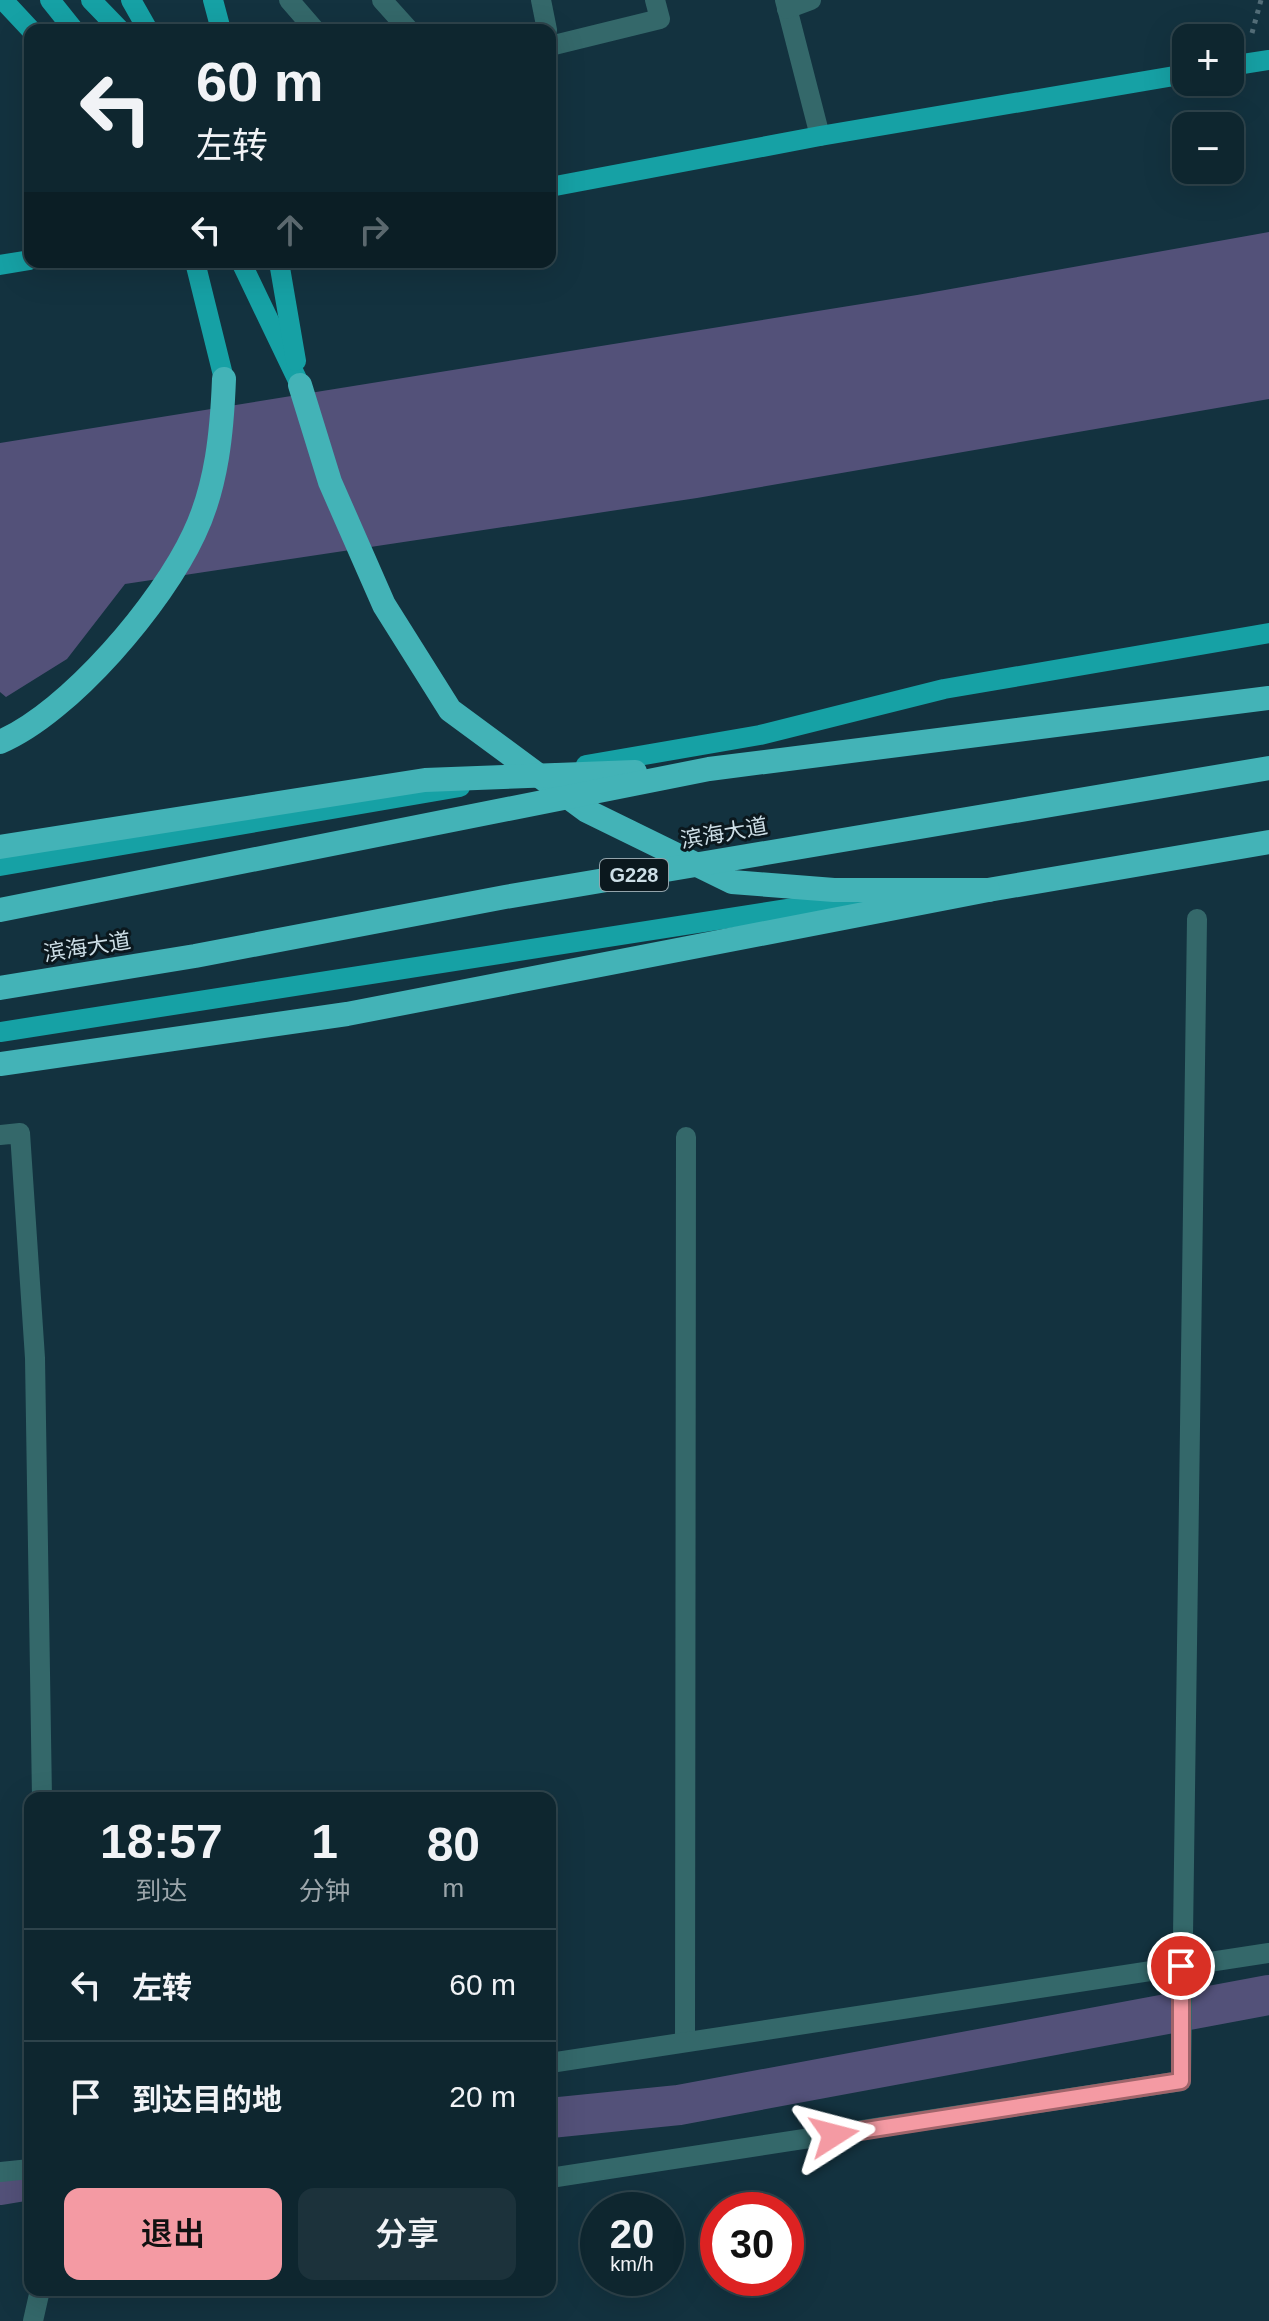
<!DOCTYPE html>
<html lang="zh">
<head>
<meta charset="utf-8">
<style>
	:root { --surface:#0e262f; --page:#1c323b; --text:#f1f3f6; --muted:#9ba5aa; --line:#2e434b; --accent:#f49aa3 }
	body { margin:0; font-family:Helvetica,"Noto Sans SC",sans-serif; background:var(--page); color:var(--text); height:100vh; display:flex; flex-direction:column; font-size:30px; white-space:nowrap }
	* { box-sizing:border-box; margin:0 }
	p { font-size:26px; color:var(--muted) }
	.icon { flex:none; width:44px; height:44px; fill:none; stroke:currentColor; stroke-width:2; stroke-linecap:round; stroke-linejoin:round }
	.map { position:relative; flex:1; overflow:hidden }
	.details { position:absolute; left:24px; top:1792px; width:532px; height:504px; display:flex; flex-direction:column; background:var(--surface); border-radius:16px; box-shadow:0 8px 32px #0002,0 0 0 2px var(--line) }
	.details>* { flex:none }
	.hud { position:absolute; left:24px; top:24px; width:532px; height:244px; border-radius:16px; box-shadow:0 8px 32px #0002,0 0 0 2px var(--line); background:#0e262f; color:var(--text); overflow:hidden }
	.fabs { position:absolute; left:1172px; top:24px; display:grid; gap:16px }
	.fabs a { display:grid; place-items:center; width:72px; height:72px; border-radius:16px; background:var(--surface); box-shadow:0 8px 32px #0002,0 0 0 2px var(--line); font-size:40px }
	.speed { position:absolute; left:580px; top:2192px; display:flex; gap:16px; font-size:40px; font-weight:700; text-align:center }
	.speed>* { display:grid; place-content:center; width:104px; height:104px; border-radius:50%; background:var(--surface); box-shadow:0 8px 32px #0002,0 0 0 2px var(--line); line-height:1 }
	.speed small { font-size:20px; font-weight:400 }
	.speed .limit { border:12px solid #d22; background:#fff; color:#111 }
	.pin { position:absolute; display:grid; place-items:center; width:68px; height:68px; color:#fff; margin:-34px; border:4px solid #fff; border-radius:50%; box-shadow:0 2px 8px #0007 }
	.me { position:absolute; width:88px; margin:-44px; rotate:81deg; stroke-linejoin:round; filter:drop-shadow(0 0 6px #0008) }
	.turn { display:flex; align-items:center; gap:28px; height:168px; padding:0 40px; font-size:36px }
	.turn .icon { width:104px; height:104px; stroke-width:2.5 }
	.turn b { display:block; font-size:56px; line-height:68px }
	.lanes { display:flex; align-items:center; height:76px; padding:0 40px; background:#0003; justify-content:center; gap:40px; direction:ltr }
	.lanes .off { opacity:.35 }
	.eta { display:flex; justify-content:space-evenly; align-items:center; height:136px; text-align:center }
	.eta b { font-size:48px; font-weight:600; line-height:56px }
	.button { display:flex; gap:16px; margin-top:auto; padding:16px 40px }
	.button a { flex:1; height:92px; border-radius:16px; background:var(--accent); color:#111; font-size:32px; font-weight:600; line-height:92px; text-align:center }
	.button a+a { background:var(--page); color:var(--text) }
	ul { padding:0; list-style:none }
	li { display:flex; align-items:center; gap:24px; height:112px; padding:0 40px; border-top:2px solid var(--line) }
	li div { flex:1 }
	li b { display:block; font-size:30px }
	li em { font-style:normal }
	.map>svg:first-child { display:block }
	.water { fill:#535179 }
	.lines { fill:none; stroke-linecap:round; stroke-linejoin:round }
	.canal { stroke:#535179; stroke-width:40 }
	.path { stroke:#536d78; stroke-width:5; stroke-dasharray:4 6; stroke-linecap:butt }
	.minor { stroke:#34686a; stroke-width:20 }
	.major { stroke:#16a1a5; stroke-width:20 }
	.highway { stroke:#43b3b7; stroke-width:24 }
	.highway-bridge { stroke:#43b3b7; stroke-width:24 }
	.route-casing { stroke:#9f646a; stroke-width:20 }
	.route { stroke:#f49aa3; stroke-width:14 }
	.labels { text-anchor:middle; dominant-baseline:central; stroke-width:6; stroke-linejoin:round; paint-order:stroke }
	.shield { fill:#0b181e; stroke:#93a3aa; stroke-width:2 }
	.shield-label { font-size:20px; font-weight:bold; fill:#cddee6 }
	.street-label { font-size:22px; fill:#cddee6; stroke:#0b181e }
</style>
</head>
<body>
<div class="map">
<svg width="1269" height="2321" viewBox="0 0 1269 2321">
	<rect width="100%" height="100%" fill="#13323f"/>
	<polygon class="water" points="1269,232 1269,399 697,498 125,584 67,659 6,697 0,692 0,443 917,295"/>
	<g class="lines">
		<g class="canal">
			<polyline points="550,2118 679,2105 1269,1995"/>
			<polyline points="0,2185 30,2180"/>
		</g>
		<polyline class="path" points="1252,33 1261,0"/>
		<g class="minor">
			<polyline points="289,0 315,30"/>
			<polyline points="382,0 409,30"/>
			<polyline points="541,0 547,30"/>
			<polyline points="785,0 820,136"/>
			<polyline points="787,9 811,0"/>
			<polyline points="550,46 660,19 655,0"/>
			<polyline points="0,1135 20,1133 35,1358 42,1798"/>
			<polyline points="685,2042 686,1137"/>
			<polyline points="550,2063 1269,1953"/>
			<polyline points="0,2172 30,2169"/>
			<polyline points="550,2178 1181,2081 1197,919"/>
			<polyline points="33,2321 40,2290"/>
		</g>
		<g class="major">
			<polyline points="3,0 31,30"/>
			<polyline points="50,0 74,30"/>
			<polyline points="91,0 120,30"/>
			<polyline points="131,0 148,30"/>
			<polyline points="213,0 221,30"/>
			<polyline points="1230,66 1269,60"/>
			<polyline points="550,187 820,136 1186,74"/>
			<polyline points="195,262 224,379"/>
			<polyline points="241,262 300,385"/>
			<polyline points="279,262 296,361"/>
			<polyline points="0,265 30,260"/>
			<polyline points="586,765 760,735 944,689 1269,633"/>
			<polyline points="0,866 460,787"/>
			<polyline points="0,1032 858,898"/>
		</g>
		<g class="highway">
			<path d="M0,742C70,712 162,603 194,534C217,486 222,431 224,379"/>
			<polyline points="0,1064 347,1014 988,890 1269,842"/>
		</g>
		<g class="highway-bridge">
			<polyline points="300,385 330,482 384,605 450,710 587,811 732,882 834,890 988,890"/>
			<polyline points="0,847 425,780 635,772"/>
			<polyline points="0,910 709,769 1269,698"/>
			<polyline points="0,988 195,956 505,897 1269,768"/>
		</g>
	</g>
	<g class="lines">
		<defs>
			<polyline id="route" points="834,2135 1181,2081 1181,1966"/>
		</defs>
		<use href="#route" class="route-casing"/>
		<use href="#route" class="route"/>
	</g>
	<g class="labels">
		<rect class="shield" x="600" y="859" width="68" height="32" rx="6"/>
		<g class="shield-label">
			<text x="634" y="875">G228</text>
		</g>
		<g class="street-label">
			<text transform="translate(724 833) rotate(-10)">滨海大道</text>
			<text transform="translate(87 947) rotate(-9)">滨海大道</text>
		</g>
	</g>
</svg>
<div class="fabs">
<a>+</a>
<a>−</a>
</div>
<div class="speed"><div>20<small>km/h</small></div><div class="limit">30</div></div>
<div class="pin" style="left:1181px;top:1966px;background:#d93025"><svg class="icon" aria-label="arrive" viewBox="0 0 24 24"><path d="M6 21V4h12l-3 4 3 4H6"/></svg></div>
<svg class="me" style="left:834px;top:2135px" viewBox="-20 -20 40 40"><path d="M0-17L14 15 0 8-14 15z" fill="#f49aa3" stroke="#fff" stroke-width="4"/></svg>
<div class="hud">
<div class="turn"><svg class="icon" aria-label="left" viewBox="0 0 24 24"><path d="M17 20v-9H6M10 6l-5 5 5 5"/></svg><div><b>60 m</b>左转</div></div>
<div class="lanes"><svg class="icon" aria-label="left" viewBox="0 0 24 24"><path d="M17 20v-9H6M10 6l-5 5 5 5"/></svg><svg class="icon off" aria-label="ahead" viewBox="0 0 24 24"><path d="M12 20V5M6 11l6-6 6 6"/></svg><svg class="icon off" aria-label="right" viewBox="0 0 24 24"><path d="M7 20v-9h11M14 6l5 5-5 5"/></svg></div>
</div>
<section class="details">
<div class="eta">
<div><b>18:57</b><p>到达</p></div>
<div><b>1</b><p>分钟</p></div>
<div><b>80</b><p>m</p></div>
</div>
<ul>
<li><svg class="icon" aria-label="left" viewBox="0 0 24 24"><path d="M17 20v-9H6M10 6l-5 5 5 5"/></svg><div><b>左转</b></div><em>60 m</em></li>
<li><svg class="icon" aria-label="arrive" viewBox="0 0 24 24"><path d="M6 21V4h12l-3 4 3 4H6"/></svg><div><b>到达目的地</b></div><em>20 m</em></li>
</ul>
<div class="button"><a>退出</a><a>分享</a></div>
</section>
</div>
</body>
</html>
